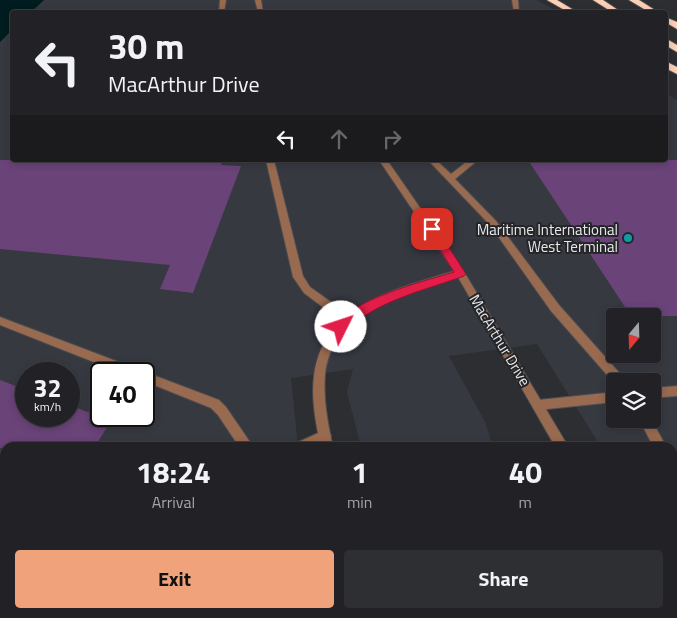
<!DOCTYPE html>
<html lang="en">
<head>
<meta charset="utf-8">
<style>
	:root { --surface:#222226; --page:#2e2f32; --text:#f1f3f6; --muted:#a2a4a7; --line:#3f3f43; --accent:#f0a27a }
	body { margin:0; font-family:"Titillium Web",sans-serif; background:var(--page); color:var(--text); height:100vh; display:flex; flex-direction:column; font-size:19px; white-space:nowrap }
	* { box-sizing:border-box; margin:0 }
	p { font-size:16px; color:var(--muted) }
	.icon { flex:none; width:28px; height:28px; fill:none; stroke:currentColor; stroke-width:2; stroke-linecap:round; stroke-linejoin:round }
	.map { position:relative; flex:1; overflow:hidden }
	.details { position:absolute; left:0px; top:442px; width:678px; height:176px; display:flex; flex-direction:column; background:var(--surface); border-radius:15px 15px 0 0; box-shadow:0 2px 8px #0003,0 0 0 1px var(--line) }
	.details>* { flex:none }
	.banner { position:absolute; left:10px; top:10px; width:658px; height:152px; border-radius:5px; box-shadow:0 2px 8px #0003,0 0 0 1px var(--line); background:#222226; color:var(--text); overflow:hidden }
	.needle { width:32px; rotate:199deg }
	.tools { position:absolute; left:606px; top:308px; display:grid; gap:10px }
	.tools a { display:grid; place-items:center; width:55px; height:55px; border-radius:5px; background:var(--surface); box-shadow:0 2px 8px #0003,0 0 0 1px var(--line); font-size:25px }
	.speed { position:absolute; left:15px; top:362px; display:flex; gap:10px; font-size:25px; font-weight:700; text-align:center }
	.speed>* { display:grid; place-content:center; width:65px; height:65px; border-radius:50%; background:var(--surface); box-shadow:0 2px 8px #0003,0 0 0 1px var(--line); line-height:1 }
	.speed small { font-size:12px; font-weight:400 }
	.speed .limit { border:2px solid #111; border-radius:8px; background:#fff; color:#111 }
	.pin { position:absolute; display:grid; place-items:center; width:42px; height:42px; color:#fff; margin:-21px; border-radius:10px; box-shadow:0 2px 8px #0006 }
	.me { position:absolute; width:55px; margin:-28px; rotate:49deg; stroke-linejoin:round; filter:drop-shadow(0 0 4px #0008) }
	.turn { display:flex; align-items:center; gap:18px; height:105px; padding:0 15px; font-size:22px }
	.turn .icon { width:65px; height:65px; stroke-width:2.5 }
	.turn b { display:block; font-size:35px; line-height:42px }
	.lanes { display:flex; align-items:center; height:48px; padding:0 15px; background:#0003; justify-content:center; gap:25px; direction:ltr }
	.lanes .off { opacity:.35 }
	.eta { display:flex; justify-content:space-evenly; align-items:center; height:85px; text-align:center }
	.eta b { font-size:30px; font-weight:700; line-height:35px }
	.action { display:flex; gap:10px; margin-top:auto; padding:10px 15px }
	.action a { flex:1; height:58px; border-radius:5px; background:var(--accent); color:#111; font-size:20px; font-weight:700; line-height:58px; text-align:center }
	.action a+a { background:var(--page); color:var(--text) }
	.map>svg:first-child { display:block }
	.built { fill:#373941; fill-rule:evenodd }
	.water { fill:#001c1f }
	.building { fill:#6a4379 }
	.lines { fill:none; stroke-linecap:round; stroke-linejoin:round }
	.service-casing { stroke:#4b4c50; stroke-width:2 }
	.tertiary-casing { stroke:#4b4c50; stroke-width:2 }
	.motorway-casing { stroke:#4b4c50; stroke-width:2 }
	.service { fill:#986a50; fill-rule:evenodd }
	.tertiary { fill:#986a50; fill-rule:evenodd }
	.motorway { fill:#fdcfb5; fill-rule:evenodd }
	.route { fill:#e11d48; stroke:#92132f }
	.culture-dot { fill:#0f9aa8; stroke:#242528; stroke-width:2 }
	.labels { text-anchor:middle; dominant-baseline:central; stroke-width:4; stroke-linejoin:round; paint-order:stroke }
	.poi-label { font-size:15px; fill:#e8e8eb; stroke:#242528; text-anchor:end }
	.street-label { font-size:15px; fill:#e8e8eb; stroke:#242528 }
</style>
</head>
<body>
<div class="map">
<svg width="677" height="618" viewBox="0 0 677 618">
	<rect width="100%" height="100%" fill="#2d2e32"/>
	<g class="built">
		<polygon points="44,0 536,0 559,12 31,12"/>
		<path d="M12,30V160H665V93L677,100V571L672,564V448L601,447L537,344L449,356L485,422L493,447H361L347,392L353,369L291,378L298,447L5,448V614H315V618H0V42ZM615,316H652V354H615ZM26,374H69V416H26ZM101,374H144V416H101ZM615,381H652V419H615Z"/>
		<polygon points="399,614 547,614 548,618 400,618"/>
	</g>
	<polygon class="water" points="0,0 44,0 31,12 12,12 12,30 0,42"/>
	<g class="building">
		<polygon points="0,160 223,160 221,165 241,166 193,293 160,289 170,265 0,249"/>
		<polygon points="528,160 677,160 677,316 631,316"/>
		<polygon points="0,380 26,390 26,416 69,416 69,405 111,421 94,448 0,448"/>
	</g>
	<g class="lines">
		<defs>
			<g id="service">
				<polygon points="220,0 226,0 224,12 219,12"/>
				<polygon points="512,0 518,0 519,12 514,12"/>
				<polygon points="266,160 274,160 303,276 310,287 352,317 353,320 352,323 344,323 304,293 293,277"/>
				<polygon points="428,160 436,160 451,174 469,160 478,160 455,179 496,221 559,305 623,377 624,381 615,381 615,384 551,311 490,225"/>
				<polygon points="0,317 219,400 226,407 254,448 240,448 218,415 211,408 144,381 144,374 124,374 0,325"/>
				<polygon points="677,386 677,396 652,398 652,388"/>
				<polygon points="615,392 615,402 538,410 534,409 532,405 534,401 538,400"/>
				<polygon points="639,419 651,419 667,448 654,448"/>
				<polygon points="325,430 329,432 331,436 329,440 313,448 292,448 294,444"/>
				<polygon points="672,463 677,466 677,483 672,481"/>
			</g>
			<g id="tertiary">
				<polygon points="255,0 261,0 263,12 258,12"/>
				<path d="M379,160H387L463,270L569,448H556L458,277C405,294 332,310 325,375C323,400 328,424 333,448H321C316,424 311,400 314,376C323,304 397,289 454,271Z"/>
				<polygon points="350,614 364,614 365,618 351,618"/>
				<polygon points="651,614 666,614 667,618 652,618"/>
			</g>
			<g id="motorway">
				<polygon points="547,0 557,0 577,12 568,12"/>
				<polygon points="593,0 603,0 621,12 612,12"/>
				<polygon points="629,0 639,0 658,12 649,12"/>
				<polygon points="665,17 677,22 677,29 665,22"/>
				<polygon points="665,38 677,45 677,52 665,45"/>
				<polygon points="665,61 677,67 677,74 665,68"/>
			</g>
		</defs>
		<use href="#service" class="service-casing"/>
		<use href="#tertiary" class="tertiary-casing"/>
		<use href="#motorway" class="motorway-casing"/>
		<use href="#service" class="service"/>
		<use href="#tertiary" class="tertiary"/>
		<use href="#motorway" class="motorway"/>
	</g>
	<path class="route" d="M432,226L436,227L464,271L466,274L464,276C423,291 378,300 345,331H337L335,327C349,300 424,281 454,272L427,229Z"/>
	<circle class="culture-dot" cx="628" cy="238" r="5"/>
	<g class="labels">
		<g class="poi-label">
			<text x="618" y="229">Maritime International<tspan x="618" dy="17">West Terminal</tspan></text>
		</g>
		<g class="street-label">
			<text transform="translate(500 340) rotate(59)">MacArthur Drive</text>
		</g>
	</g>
</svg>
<div class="tools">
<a><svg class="needle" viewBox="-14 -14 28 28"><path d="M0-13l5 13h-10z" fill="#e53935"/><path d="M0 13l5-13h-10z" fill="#a2a4a7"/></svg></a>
<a><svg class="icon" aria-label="layers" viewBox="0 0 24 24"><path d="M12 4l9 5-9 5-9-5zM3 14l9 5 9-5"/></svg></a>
</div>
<div class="speed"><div>32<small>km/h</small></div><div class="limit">40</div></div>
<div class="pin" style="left:432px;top:229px;background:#d93025"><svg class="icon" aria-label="arrive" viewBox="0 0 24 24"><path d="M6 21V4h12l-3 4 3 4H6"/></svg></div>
<svg class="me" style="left:341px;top:327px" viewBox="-20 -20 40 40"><circle r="19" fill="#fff"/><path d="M0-13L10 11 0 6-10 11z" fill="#e11d48"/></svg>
<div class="banner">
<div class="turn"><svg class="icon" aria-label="left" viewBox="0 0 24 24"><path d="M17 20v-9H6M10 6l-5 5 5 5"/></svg><div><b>30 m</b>MacArthur Drive</div></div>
<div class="lanes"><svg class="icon" aria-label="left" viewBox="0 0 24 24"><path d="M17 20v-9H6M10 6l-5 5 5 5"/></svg><svg class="icon off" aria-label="ahead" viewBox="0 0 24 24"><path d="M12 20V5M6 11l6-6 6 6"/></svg><svg class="icon off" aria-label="right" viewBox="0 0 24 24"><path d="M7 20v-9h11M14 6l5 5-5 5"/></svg></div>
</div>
<section class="details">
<div class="eta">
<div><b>18:24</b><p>Arrival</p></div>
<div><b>1</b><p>min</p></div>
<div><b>40</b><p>m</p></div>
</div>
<div class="action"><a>Exit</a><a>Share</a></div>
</section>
</div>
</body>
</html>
